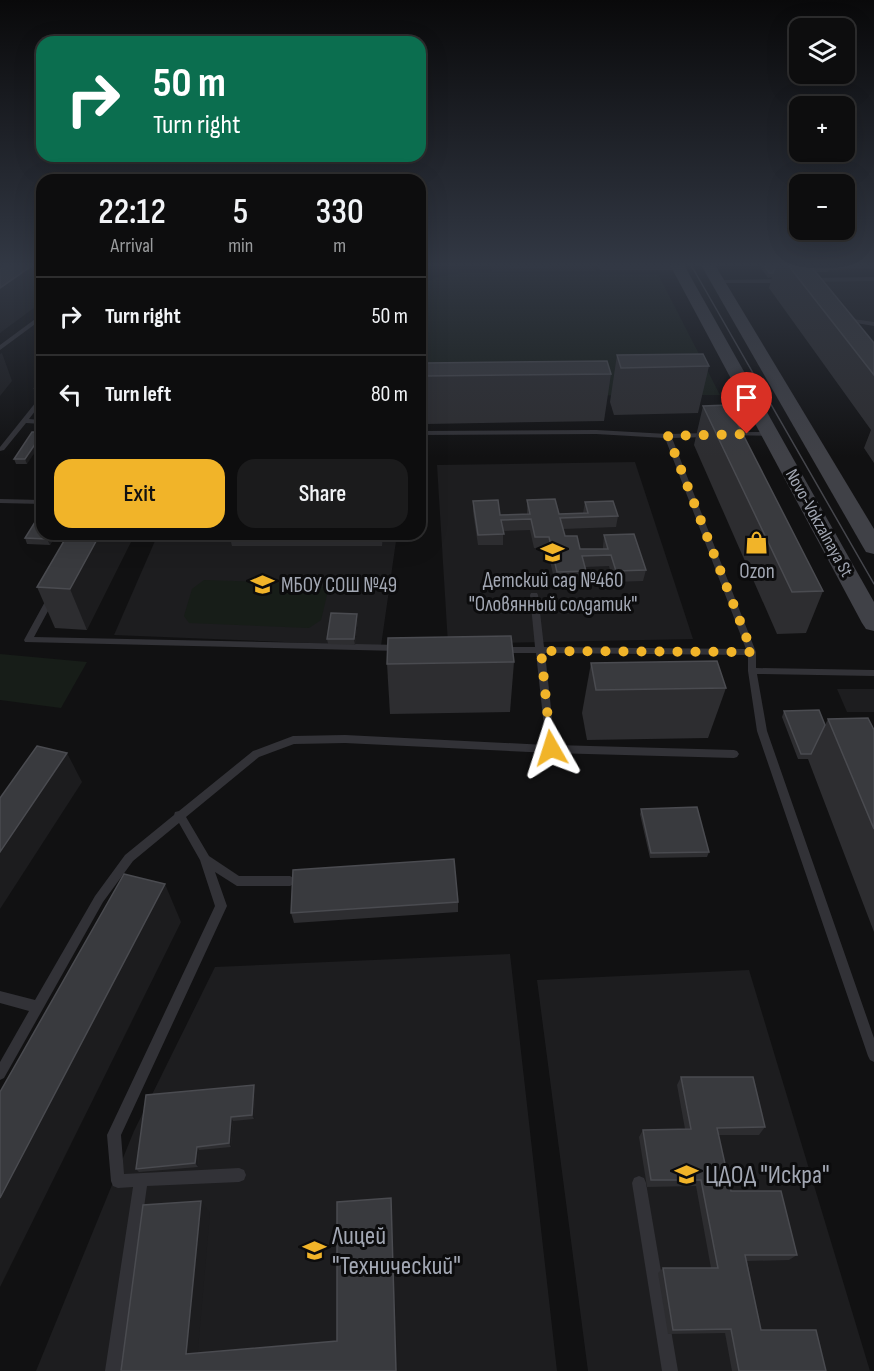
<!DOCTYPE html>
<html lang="en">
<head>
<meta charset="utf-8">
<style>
	:root { --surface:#0d0d0e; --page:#1b1b1c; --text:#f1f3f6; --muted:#9a9c9e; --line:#2d2d2e; --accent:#f1b429 }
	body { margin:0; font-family:"Sofia Sans Condensed",sans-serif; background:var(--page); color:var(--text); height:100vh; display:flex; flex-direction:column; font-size:22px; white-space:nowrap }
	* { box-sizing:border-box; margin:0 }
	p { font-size:20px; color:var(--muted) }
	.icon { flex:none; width:33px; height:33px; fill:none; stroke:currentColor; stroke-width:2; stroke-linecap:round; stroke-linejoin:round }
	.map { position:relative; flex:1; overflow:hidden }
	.drawer { position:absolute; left:36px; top:174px; width:390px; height:366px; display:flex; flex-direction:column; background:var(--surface); border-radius:18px; box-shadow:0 6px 24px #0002,0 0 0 2px var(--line) }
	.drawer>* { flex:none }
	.top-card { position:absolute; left:36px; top:36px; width:390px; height:126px; border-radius:18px; box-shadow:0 6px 24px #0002,0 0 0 2px var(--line); background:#0b6e4f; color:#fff; overflow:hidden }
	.fabs { position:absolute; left:789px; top:18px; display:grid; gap:12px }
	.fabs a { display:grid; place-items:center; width:66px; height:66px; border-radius:12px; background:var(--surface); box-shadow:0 6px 24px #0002,0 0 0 2px var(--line); font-size:30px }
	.pin { position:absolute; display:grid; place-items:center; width:51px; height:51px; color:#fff; margin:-62px -26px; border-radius:50% 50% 50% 0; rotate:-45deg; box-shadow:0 0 6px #0007 }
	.pin .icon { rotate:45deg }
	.me { position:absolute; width:66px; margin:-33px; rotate:354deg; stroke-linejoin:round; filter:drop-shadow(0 0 4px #0008) }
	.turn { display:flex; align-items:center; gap:21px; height:126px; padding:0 18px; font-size:27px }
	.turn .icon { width:78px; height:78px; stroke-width:2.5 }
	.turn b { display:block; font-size:42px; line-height:51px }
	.eta { display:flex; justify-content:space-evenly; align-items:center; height:102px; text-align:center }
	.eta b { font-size:36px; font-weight:600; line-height:42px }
	.button { display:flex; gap:12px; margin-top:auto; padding:12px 18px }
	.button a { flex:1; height:69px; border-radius:18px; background:var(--accent); color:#111; font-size:24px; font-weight:600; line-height:69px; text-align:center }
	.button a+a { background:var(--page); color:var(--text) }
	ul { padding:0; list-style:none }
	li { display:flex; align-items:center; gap:18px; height:78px; padding:0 18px; border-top:2px solid var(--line) }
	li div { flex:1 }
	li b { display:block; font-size:22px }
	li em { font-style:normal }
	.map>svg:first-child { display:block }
	.built { fill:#1d1d1f }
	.green { fill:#171d18 }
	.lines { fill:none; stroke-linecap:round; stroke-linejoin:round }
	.service { fill:#323237; fill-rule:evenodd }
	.secondary { fill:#404147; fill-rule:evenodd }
	.tram { stroke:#45464c; stroke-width:1.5 }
	.wall { fill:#2d2d30 }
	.shaded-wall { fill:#1c1c1e }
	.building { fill:#393a3e; stroke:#4a4b50; stroke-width:1.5 }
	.route { stroke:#f1b429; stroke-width:10; stroke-dasharray:0 18 }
	.labels { text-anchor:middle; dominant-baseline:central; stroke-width:6; stroke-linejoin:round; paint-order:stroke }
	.far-street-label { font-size:18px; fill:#a2a7b3; stroke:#0c0c0d }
	.poi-label { font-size:21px; fill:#a2a7b3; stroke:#0c0c0d }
	.near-poi-label { font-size:26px; fill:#a2a7b3; stroke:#0c0c0d; text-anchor:start }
</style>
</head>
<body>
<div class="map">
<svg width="874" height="1371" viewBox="0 0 874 1371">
	<rect width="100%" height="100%" fill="#111112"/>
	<g class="built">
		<polygon points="490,265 594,265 596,271 492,272"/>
		<polygon points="874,279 874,324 835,319 814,280"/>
		<polygon points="635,462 693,639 448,644 437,465"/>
		<polygon points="158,534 397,534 381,646 114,635"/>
		<polygon points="837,689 874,689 874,712 847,712"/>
		<polygon points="510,954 557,1371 36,1371 134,1131 215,967"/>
		<polygon points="749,970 870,1371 588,1371 537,980"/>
	</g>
	<g class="green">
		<polygon points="462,273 658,274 720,395 420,396 420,285 437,277"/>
		<polygon points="204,580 318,584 326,589 327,595 321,620 309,628 189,623 184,616 192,589"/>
		<polygon points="0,654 87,662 61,708 0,700"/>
	</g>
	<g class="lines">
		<g class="service">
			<polygon points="596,265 601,265 603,266 679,266 682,268 679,270 601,270"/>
			<polygon points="874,277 874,281 810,282 807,280 810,278"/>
			<polygon points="719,280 782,279 785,281 782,283 717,283 716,282"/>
			<polygon points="42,314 42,319 0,350 0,345"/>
			<polygon points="846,318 874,322 874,326 844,321 844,319"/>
			<polygon points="42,396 42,402 29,419 42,420 42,424 26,423 4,450 0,451 0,447 40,397"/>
			<polygon points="596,430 668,434 708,433 711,435 708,437 672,438 756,652 756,668 874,670 874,676 757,674 767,731 874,1038 874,1062 870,1060 868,1056 757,731 748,671 748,655 545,653 555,745 734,750 737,751 739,754 737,757 734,758 551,753 345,743 294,744 259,757 186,817 209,856 239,876 290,876 294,878 295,881 294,884 290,886 237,886 215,872 227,906 121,1135 124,1174 239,1168 244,1170 246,1175 244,1180 239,1182 147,1186 121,1371 105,1371 133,1187 118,1188 113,1186 111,1181 107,1135 215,906 200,860 179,823 133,861 103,902 4,1078 0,1080 0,1062 29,1011 0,1003 0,991 35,1000 95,896 125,855 174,815 175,812 179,811 253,751 293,736 345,735 546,745 536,653 502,653 498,650 502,647 535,647 530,595 531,593 537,593 538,595 544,647 746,649 665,438 596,434 420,435 420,431"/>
			<polygon points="731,432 770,432 773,434 770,436 729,435 728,434"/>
			<polygon points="0,499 42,500 42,504 0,503"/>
			<polygon points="51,595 55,598 34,637 399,645 403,648 399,651 25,642 24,640 47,598"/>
			<polygon points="639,1176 644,1178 646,1183 678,1371 662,1371 632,1183 634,1178"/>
		</g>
		<g class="secondary">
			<polygon points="670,265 684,265 874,602 874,631 866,629 862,623"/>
			<polygon points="701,265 715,265 874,529 874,554 866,552 863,547"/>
		</g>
		<polyline class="tram" points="691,265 874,584"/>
	</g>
	<g class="wall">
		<polygon points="0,265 42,265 0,333"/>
		<polygon points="510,265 549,265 549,268 511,269"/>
		<polygon points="759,265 874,265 874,269 829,270 828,272 816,272 874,343 874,463 864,448 871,430 769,288 772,277 768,278"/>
		<polygon points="617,355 709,366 698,413 614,415 610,402"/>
		<polygon points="425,363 611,374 604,421 426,424"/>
		<polygon points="42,379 42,406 35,388"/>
		<polygon points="703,406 823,591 806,633 777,634 694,445"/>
		<polygon points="32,432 27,464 16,464 14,459"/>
		<polygon points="527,500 559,514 583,513 585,502 618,516 616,527 563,529 565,536 580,549 603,549 603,546 604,535 646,570 643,581 613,582 609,566 585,567 586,571 585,582 555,583 547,548 534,548 530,530 503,531 503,545 478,545 473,512 473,501 500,515 527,514"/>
		<polygon points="56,534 50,545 27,544 25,538"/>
		<polygon points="68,534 87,630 55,628 37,587"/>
		<polygon points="229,534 383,534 382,546 232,546"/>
		<polygon points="358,619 355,645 328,644 327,639"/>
		<polygon points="514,662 510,712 390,714 387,664"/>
		<polygon points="591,663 726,688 708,738 587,740 582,713"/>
		<polygon points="784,711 825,725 828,719 874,730 874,932 808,759 798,759 782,717"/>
		<polygon points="641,809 709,852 707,857 650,858 640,814"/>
		<polygon points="458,902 458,912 294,923 291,913"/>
		<polygon points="681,1077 765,1127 759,1135 718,1135 731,1191 797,1255 789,1260 747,1261 761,1330 826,1371 732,1371 725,1333 668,1334 658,1273 663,1268 711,1268 696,1186 647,1187 639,1137 643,1130 685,1129 677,1085"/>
		<polygon points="255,1089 254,1119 233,1121 231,1147 199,1150 198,1167 139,1172 136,1169"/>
	</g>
	<g class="shaded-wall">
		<polygon points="33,265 42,265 42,302 0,333 0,288"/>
		<polygon points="2,353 12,381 0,396 0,354"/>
		<polygon points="42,434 42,442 27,464 25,459"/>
		<polygon points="51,534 56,534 50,545 47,539"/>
		<polygon points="100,534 135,534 87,630 70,589"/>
		<polygon points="357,614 358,619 355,645 354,639"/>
		<polygon points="67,753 82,782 0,909 0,852"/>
		<polygon points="165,884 181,922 0,1287 0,1198"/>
		<polygon points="254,1085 255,1089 254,1119 252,1115"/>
		<polygon points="231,1117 233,1121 231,1147 229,1143"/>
		<polygon points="197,1147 199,1150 198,1167 195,1163"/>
		<polygon points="391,1198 392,1211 398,1371 396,1371"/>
		<polygon points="201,1201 210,1213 197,1361 186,1354"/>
	</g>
	<g class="building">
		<polygon points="8,265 33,265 0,288 0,270"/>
		<polygon points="764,265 776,265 773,273 769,273"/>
		<polygon points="788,265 810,265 874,343 874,375"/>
		<polygon points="703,354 709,366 621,368 617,355"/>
		<polygon points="607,361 611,374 426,376 425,363"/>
		<polygon points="42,379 42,388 35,388"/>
		<polygon points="728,405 823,591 792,592 703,406"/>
		<polygon points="32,432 42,432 42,434 25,459 14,459"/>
		<polygon points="555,499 559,514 588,513 585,502 613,501 618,516 560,518 565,536 577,536 580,549 608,549 604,535 634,534 646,570 616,571 611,555 582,556 586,571 557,572 549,537 535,537 531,519 501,520 504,534 478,535 473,501 498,500 500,515 530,514 527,500"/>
		<polygon points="40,514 42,514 42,534 51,534 47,539 25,538"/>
		<polygon points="68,534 100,534 70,589 37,587"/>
		<polygon points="331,613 357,614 354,639 327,639"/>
		<polygon points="511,636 514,662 387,664 388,638"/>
		<polygon points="717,661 726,688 596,690 591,663"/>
		<polygon points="819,710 825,725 811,754 801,754 784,711"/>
		<polygon points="868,718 874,730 874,829 828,719"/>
		<polygon points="37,746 67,753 0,852 0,798"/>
		<polygon points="697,807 709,852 651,853 641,809"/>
		<polygon points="454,859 458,902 291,913 293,870"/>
		<polygon points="124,874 165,884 0,1198 0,1092"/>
		<polygon points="681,1077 753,1077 765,1127 717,1128 731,1191 781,1191 797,1255 745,1255 761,1330 816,1330 826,1371 739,1371 731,1329 673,1330 663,1268 718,1268 701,1180 651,1180 643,1130 691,1129"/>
		<polygon points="254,1085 252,1115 231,1117 229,1143 197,1147 195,1163 136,1169 146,1095"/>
		<polygon points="391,1198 396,1371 121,1371 143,1205 201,1201 186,1354 337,1341 337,1202"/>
	</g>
	<linearGradient id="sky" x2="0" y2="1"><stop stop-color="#09090a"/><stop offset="0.58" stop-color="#323844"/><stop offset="1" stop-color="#323844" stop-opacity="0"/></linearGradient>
	<rect width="874" height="457" fill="url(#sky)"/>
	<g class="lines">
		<polyline class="route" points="551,748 541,651 752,652 668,436 747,434"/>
	</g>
	<defs>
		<symbol id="shop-bare" viewBox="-9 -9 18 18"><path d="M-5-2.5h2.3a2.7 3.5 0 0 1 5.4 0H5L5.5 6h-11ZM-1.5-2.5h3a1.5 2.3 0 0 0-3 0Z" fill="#f1b429" stroke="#0c0c0d" stroke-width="2.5" paint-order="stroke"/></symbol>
		<symbol id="school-bare" viewBox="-9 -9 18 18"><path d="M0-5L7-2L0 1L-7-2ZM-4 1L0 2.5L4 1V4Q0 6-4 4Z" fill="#f1b429" stroke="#0c0c0d" stroke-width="2.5" paint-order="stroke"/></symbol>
	</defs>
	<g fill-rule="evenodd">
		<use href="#shop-bare" x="740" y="526" width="33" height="33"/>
		<use href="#school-bare" x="536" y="536" width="33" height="33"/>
		<use href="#school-bare" x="246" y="568" width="33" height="33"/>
		<use href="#school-bare" x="670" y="1158" width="33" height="33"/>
		<use href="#school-bare" x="298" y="1234" width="33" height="33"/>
	</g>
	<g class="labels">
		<g class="far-street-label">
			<text transform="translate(819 523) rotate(61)">Novo-Vokzalnaya St</text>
		</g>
		<g class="poi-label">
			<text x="757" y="571">Ozon</text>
			<text x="553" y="580">Детский сад №460<tspan x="553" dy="24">"Оловянный солдатик"</tspan></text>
			<text x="281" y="585" text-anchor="start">МБОУ СОШ №49</text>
		</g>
		<g class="near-poi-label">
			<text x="705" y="1175">ЦДОД "Искра"</text>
			<text x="332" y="1236">Лицей<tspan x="332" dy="30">"Технический"</tspan></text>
		</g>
	</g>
</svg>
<div class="fabs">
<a><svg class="icon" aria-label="layers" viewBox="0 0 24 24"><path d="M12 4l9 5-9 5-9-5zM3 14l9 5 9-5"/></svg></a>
<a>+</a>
<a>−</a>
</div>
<div class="pin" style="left:747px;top:434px;background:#d93025"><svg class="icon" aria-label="arrive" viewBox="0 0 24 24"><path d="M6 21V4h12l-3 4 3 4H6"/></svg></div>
<svg class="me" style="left:551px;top:748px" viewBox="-20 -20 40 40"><path d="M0-17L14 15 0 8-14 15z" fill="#f1b429" stroke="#fff" stroke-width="4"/></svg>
<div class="top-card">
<div class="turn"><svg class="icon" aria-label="right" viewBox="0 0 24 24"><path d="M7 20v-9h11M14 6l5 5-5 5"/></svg><div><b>50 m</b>Turn right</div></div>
</div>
<section class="drawer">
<div class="eta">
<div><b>22:12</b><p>Arrival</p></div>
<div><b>5</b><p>min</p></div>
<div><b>330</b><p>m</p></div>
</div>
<ul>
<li><svg class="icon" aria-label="right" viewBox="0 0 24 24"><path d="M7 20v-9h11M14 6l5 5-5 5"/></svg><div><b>Turn right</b></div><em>50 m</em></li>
<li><svg class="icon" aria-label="left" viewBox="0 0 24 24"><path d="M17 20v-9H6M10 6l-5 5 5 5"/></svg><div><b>Turn left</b></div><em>80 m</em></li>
</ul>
<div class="button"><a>Exit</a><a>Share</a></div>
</section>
</div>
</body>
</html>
